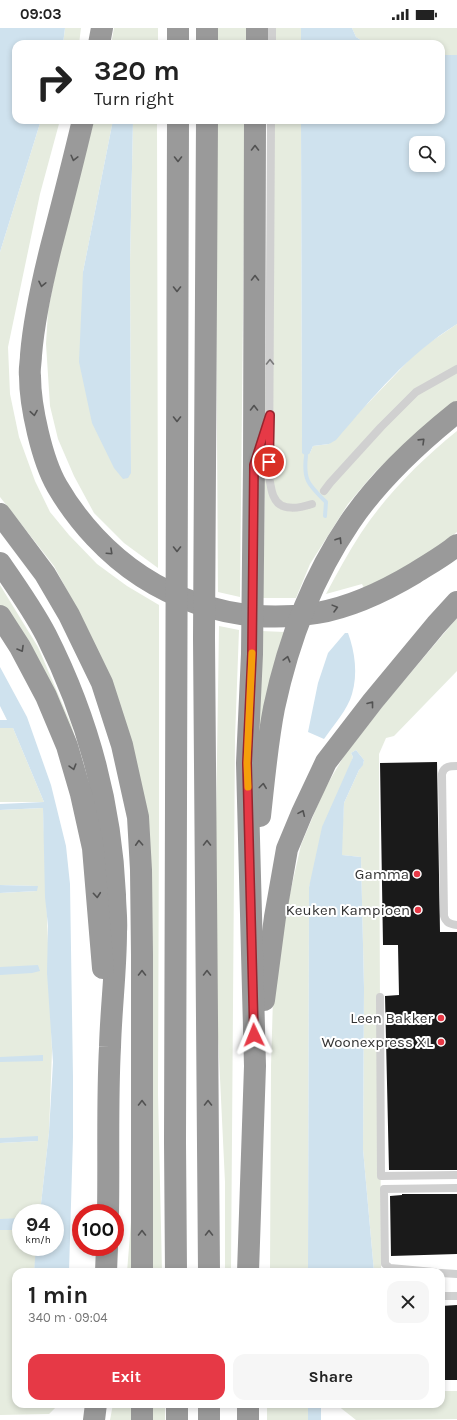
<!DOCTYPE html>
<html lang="en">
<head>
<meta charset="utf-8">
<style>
	:root { --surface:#fff; --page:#f6f6f6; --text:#222; --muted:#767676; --accent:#e63946 }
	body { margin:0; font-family:Karla,sans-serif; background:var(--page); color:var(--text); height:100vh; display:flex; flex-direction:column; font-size:15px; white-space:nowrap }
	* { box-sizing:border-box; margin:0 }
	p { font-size:13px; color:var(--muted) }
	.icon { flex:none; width:22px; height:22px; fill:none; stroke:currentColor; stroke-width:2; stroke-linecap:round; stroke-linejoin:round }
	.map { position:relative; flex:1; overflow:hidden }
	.details { position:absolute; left:12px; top:1240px; width:433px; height:140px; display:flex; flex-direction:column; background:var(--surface); border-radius:12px; box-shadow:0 2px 6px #0003 }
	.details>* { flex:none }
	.top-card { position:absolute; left:12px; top:12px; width:433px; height:84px; border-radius:12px; box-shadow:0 2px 6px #0003; background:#fff; color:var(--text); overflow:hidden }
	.fabs { position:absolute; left:409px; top:108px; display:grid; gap:8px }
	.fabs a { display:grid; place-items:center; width:36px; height:36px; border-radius:8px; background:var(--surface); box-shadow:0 2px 6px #0003; font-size:20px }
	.speed { position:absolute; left:12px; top:1176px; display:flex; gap:8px; font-size:20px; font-weight:700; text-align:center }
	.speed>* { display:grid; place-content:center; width:52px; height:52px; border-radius:50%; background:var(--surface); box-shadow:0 2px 6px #0003; line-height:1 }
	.speed small { font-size:10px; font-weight:400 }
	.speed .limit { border:6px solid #d22; background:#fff; color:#111 }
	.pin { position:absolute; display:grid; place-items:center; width:34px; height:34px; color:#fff; margin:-17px; border:2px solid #fff; border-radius:50%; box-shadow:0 1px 4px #0007 }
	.me { position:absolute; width:44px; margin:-22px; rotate:358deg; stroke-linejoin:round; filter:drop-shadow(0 0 3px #0008) }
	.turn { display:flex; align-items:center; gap:14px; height:84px; padding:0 16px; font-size:18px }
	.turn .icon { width:52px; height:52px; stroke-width:2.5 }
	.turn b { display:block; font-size:28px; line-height:34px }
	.round { display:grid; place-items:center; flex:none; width:42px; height:42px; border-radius:12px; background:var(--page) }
	.summary { display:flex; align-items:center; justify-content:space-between; height:68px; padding:0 16px }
	h1 { font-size:24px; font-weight:700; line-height:30px }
	.button { display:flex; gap:8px; margin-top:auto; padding:8px 16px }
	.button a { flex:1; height:46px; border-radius:12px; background:var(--accent); color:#fff; font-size:16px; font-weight:700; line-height:46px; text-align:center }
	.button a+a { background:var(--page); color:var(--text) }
	.status { display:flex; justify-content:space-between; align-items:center; height:28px; padding:0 20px; background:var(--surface); direction:ltr }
	.status svg { height:11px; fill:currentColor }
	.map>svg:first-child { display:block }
	.green { fill:#e6ecdf }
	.water { fill:#cfe2ee; fill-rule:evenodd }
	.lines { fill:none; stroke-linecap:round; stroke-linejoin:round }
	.stream { stroke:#cfe2ee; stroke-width:4 }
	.building { fill:#1a1a1a }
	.lane { stroke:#d0d0d0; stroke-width:8 }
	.highway { stroke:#9a9a9a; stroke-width:22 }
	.oneway { stroke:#525252 }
	.oneway2 { stroke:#7a7a7a }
	.route-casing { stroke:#96252e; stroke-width:10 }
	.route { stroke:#e63946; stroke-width:7 }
	.slow { stroke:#f59e0b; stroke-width:7 }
	.poi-dot { fill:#e63946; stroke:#fff; stroke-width:1.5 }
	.labels { text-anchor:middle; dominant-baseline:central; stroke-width:4; stroke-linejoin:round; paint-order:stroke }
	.poi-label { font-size:15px; fill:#333; stroke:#fff; text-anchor:end }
</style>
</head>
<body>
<div class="status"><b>09:03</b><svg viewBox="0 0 49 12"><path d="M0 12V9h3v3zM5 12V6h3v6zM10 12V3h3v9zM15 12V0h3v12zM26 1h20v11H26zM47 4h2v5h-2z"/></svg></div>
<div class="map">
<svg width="457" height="1392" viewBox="0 0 457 1392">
	<rect width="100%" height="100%" fill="#fff"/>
	<g class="green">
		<polygon points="65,0 81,0 79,16 63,16"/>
		<polygon points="114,0 158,0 158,16 111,16"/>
		<rect x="215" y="0" width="31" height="16"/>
		<rect x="268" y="0" width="33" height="16"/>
		<polygon points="352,0 457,0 457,27 441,27 441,16 367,16 356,9"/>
		<polygon points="41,92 60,92 40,166 8,319 10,366 19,409 35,453 50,484 69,507 97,536 127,558 159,577 159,788 158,1066 162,1244 127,1244 132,1181 145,791 84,594 54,538 0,469 0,224"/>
		<polygon points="94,92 113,92 83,244 131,445 130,235 133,92 157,92 158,540 124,515 94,485 74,448 58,411 50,378 46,316 48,283 58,232"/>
		<polygon points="215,92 245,92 240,569 218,564"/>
		<polygon points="268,92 301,92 302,425 310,425 313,418 329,416 414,327 429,315 457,296 457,373 410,412 375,444 348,476 310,536 296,570 262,570 264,531"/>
		<path d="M457,403V504C429,528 397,545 364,560L362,556L326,566C337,545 348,525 361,505C387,466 421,432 457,403Z"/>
		<polygon points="0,557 38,619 71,696 84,739 6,586 0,577"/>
		<polygon points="457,590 457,643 394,708 386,710 379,726 381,1244 374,1244 363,1121 364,960 361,829 341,827 344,775 359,742 363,736 364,732 356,722 351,725 353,729 309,859 308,1244 270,1244 271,1038 274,936 301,817 324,762 344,728 386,674"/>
		<polygon points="219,598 239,602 235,710 231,1244 225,1244 225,1154 214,925"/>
		<polygon points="261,603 285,604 262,698 259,698"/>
		<polygon points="0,700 13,700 44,774 0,774"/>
		<polygon points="43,780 52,1023 49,1104 40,1185 21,1185 21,1219 37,1219 34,1244 16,1244 16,1376 59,1376 49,1386 0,1387 0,1115 38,1113 38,1109 0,1110 0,865 37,863 37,858 0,857 0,782"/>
		<polygon points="441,1363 457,1363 457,1391 356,1392 337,1377 331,1376 441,1376"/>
		<polygon points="113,1376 165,1376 165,1392 110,1392"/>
		<rect x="267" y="1376" width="41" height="16"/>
	</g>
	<g class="water">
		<polygon points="0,0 65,0 63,16 16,16 16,92 41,92 0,224"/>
		<polygon points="301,0 352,0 356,9 367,16 301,16"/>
		<path d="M441,27H457V296C407,327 374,368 336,412L329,416L313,418L310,425L306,428L302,425L301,92H441ZM416,115H438V137H416Z"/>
		<polygon points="113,92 133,92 130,235 131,445 128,450 123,451 114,440 92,395 79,334 83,244"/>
		<path d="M345,605H348C355,624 358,646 352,666C348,681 333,698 324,711L308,704L318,655L328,625Z"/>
		<polygon points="0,639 27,689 51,757 66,818 70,856 73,1049 73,1109 69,1244 34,1244 36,1219 55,1219 55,1185 40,1185 49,1104 53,1034 47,945 48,898 45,869 43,780 0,782 0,776 44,774 13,700 0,700 0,692 7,692 0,678"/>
		<polygon points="356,722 364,732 363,737 359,742 344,775 342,827 361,829 364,960 363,1121 374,1244 308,1244 309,859 322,799 353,729 351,725"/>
		<polygon points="0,857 38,858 37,863 0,865"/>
		<polygon points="38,937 40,943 32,945 0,947 0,939"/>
		<polygon points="43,1027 43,1033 0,1034 0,1029"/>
		<polygon points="38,1108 38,1113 0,1115 0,1110"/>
		<polygon points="21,1190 21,1202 0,1202 0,1191"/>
		<rect x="308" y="1376" width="13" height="16"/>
	</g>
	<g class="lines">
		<path class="stream" d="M306,428C303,453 309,457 326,474L325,488"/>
	</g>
	<g class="building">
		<polygon points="437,734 440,904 457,904 457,1142 389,1142 385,968 399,967 398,917 383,917 380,735"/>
		<polygon points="402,1166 457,1166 457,1226 391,1228 390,1168 402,1167"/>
		<polygon points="457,1277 457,1352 441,1352 441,1278"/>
	</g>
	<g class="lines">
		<g class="lane">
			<polyline points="272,16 272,0"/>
			<path d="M271,92L269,450C271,456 271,464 274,469C280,484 300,480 312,476"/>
			<polyline points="324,463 330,455 381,399 416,364 457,341"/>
			<path d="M457,738C450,738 444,738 442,746L444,888C446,895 450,896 457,897"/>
			<polyline points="380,969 381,1148 457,1147"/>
			<polyline points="434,1244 390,1240 385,1236 384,1161 457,1160"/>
			<polyline points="441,1245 457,1246"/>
			<polyline points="441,1268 457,1268"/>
		</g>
		<g class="highway">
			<polyline points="207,0 207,16"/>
			<polyline points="99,16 102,0"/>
			<polyline points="178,16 178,0"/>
			<polyline points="257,16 257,0"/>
			<path d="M83,92C73,134 62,177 51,219C42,255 34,290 31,327C31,334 29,341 30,348C30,378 42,432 57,458C68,477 80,493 95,509C152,570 234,599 317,585C352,579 385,563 415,545C429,536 444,528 457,517"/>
			<polyline points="207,92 204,610 209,1244"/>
			<polyline points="0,486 45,546 69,587 102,655 122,717 138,789 141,842 142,927 142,1244"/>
			<path d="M0,535C16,558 33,582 46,607C87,688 111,775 115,867C115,879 117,891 116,904C116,942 111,981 110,1019C107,1074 109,1130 108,1185"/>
			<polyline points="0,588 20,619 46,668 67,718 81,766 93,820 103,940"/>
			<path d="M260,788C264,752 267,716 274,680C288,614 312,550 350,494C379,451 417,416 457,384"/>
			<polyline points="264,972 275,889 287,821 302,785 326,734 373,673 436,597 457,574"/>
			<polyline points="106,1244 107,1219"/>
			<polyline points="176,1244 175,1114 178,92"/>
			<polyline points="248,1244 255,1038 247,735 252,626 254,437 255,92"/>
			<polyline points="142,1376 142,1392"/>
			<polyline points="177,1376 177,1392"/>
			<polyline points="94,1392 96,1376"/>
			<polyline points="209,1392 209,1376"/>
			<polyline points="248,1392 248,1376"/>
		</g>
	</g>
	<defs><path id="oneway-chevron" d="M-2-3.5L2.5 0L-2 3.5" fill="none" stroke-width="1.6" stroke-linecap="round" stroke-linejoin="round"/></defs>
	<g class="oneway">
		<use href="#oneway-chevron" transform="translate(255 120) rotate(-90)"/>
		<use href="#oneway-chevron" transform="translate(74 130) rotate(104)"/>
		<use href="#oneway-chevron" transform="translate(178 131) rotate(90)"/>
		<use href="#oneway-chevron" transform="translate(255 250) rotate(-90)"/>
		<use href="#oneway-chevron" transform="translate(42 256) rotate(102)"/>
		<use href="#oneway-chevron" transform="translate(177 261) rotate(90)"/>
		<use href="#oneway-chevron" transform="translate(254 380) rotate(-90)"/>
		<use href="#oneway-chevron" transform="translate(34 385) rotate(81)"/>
		<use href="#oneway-chevron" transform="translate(177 391) rotate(90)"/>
		<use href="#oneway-chevron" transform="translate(422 413) rotate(-44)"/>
		<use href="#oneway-chevron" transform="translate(339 512) rotate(-58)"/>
		<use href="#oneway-chevron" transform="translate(177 521) rotate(90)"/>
		<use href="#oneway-chevron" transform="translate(110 524) rotate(43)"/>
		<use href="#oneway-chevron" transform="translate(335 580) rotate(-15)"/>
		<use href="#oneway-chevron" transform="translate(21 621) rotate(60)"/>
		<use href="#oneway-chevron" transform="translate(287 631) rotate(-75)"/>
		<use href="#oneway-chevron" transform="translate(371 676) rotate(-52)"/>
		<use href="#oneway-chevron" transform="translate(73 739) rotate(74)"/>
		<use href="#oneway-chevron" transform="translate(263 758) rotate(-83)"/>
		<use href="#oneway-chevron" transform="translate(302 785) rotate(-66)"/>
		<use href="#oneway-chevron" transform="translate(139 815) rotate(-93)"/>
		<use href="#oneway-chevron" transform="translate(207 815) rotate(-90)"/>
		<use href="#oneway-chevron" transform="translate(97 867) rotate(85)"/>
		<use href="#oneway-chevron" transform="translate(142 945) rotate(-90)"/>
		<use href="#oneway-chevron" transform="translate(207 945) rotate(-90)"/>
		<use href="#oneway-chevron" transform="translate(142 1075) rotate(-90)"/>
		<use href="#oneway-chevron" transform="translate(208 1075) rotate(-90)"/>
		<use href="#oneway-chevron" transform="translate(142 1205) rotate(-90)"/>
		<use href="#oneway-chevron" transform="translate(209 1205) rotate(-90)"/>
	</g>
	<use class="oneway2" href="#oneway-chevron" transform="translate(270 334) rotate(-90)"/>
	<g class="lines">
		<defs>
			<polyline id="route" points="254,1007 247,735 252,626 254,437 270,387 269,434"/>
		</defs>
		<use href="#route" class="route-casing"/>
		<use href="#route" class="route"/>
		<polyline class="slow" points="248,759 247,735 252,625"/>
	</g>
	<g class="poi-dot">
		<circle cx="417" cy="846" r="4"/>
		<circle cx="418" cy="882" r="4"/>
		<circle cx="441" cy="990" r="4"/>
		<circle cx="441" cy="1014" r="4"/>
	</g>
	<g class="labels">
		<g class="poi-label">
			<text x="409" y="846">Gamma</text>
			<text x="410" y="882">Keuken Kampioen</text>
			<text x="433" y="990">Leen Bakker</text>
			<text x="433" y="1014">Woonexpress XL</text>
		</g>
	</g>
</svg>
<div class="fabs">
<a><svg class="icon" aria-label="search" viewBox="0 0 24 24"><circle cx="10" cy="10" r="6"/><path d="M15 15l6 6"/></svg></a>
</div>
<div class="speed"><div>94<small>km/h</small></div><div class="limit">100</div></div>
<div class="pin" style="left:269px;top:434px;background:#d93025"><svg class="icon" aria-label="arrive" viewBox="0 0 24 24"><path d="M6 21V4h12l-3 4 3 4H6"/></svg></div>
<svg class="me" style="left:254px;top:1007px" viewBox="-20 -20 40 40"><path d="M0-17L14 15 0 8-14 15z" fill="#e63946" stroke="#fff" stroke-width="4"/></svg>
<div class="top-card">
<div class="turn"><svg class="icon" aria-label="right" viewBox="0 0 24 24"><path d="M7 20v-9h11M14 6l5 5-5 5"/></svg><div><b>320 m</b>Turn right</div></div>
</div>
<section class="details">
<div class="summary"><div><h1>1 min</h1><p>340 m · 09:04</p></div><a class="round"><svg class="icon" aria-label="close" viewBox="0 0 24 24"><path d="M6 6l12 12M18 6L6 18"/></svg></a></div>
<div class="button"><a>Exit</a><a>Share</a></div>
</section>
</div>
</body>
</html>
